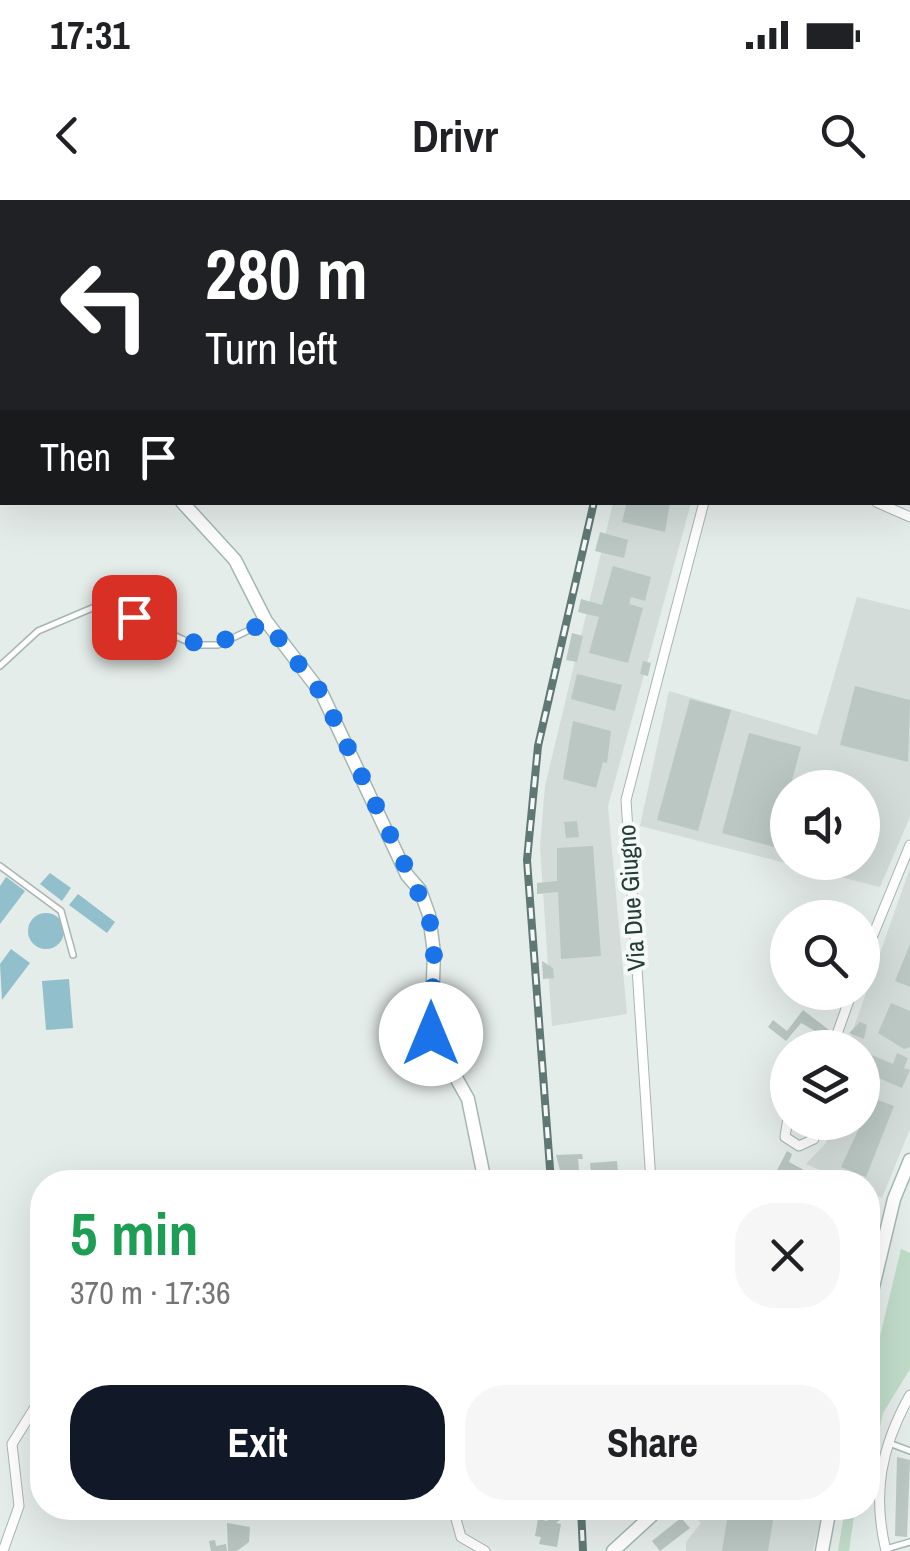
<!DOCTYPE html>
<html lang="en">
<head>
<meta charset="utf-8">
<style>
	:root { --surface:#fff; --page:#f6f6f6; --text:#202124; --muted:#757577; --accent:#111827 }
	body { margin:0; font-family:"Archivo Narrow",sans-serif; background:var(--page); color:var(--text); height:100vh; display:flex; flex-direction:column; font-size:38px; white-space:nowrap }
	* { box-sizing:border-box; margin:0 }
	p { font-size:32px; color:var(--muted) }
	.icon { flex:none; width:55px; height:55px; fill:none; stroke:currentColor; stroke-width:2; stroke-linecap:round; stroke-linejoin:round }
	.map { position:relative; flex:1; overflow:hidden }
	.panel { position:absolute; left:30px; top:970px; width:850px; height:350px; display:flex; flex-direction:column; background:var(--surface); border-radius:40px; box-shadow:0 10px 40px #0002 }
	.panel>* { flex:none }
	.banner { position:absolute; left:0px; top:0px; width:910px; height:305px; box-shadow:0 10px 40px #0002; background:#202124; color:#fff; overflow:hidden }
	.tools { position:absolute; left:770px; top:570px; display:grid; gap:20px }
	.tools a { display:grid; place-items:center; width:110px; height:110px; border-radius:50%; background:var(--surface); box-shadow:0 10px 40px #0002; font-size:50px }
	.pin { position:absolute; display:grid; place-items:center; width:85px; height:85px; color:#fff; margin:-42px; border-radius:20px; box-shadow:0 5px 15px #0006 }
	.me { position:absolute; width:110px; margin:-55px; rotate:0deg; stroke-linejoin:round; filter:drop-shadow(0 0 8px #0008) }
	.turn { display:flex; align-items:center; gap:35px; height:210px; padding:0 40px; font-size:45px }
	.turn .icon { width:130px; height:130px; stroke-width:2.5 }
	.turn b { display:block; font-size:70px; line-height:85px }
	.then { display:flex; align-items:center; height:95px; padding:0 40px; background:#0003; gap:20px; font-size:38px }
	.round { display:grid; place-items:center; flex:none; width:105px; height:105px; border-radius:40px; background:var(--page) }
	.summary { display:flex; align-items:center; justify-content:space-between; height:170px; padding:0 40px }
	h1 { font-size:60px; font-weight:700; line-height:75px; color:#1e9e55 }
	.primary-button { display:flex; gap:20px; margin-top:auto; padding:20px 40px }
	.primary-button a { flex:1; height:115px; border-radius:40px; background:var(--accent); color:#fff; font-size:40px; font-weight:700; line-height:115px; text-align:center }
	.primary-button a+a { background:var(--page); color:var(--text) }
	.status { display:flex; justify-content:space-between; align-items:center; height:70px; padding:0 50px; background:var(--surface); direction:ltr }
	.status svg { height:28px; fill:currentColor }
	header { display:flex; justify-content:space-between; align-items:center; height:130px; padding:0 40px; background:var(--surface); font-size:45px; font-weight:700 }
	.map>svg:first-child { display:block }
	.built { fill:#d3dcd9; fill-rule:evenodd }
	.green { fill:#c0dcc9 }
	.water { fill:#92bfcc }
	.building { fill:#bac7c3 }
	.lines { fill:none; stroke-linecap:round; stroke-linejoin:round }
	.lane-casing { stroke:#a8b5b1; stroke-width:8 }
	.street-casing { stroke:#a8b5b1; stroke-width:11 }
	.secondary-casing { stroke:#a4b7b2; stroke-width:15 }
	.lane { stroke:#fff; stroke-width:5 }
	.street { stroke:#fff; stroke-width:9 }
	.secondary { stroke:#fff; stroke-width:12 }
	.rail-casing { stroke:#607874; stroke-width:8 }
	.rail { stroke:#f5f9f7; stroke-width:4; stroke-dasharray:11; stroke-linecap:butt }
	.route { stroke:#1a73e8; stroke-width:18; stroke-dasharray:0 32.4 }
	.labels { text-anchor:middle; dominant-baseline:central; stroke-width:8; stroke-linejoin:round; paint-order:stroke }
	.street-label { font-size:25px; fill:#253d38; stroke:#f5f9f7 }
</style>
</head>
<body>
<div class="status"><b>17:31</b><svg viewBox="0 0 49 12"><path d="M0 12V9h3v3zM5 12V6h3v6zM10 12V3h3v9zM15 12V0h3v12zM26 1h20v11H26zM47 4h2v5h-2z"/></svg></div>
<header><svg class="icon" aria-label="back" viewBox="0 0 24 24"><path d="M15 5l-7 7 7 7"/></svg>Drivr<svg class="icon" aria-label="search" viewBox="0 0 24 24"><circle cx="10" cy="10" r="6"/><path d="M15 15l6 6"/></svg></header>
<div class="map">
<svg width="910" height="1351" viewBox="0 0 910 1351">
	<rect width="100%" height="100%" fill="#e5edea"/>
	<g class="built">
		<polygon points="613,303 691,303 608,606 627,814 552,826 540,646 545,586"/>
		<path d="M857,397L910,410V617L880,687L640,626L669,491L817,535ZM788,588H862V662H788Z"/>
		<polygon points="910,668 910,929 882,998 868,992 868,982 847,982 806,964 826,943 834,923 862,922 862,848 847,847"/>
		<polygon points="767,1308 821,1318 813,1351 686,1351 686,1342 701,1323 684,1308"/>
	</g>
	<g class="green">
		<polygon points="901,1049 910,1053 910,1169 883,1213 868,1281 868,1186"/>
		<polygon points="845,1308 855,1308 849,1351 838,1351"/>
	</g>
	<g class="water">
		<polygon points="50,673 71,688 62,701 40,684"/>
		<polygon points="6,677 25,691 0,724 0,686"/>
		<polygon points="78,694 115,722 107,733 69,705"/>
		<circle cx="46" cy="731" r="18"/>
		<polygon points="11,749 30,763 2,800 0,764"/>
		<polygon points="69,779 73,828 46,830 42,781"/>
	</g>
	<g class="building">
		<polygon points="627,302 670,302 665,332 622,322"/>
		<polygon points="600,332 628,340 624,358 595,351"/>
		<polygon points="613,366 651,377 645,401 631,397 629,404 643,408 628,463 589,453 599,417 578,412 581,399 602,405"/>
		<polygon points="572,433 583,436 577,462 566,460"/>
		<polygon points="643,461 651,463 648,476 640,474"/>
		<polygon points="577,474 622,485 615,511 571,499"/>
		<polygon points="855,486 910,500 908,562 840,545"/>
		<polygon points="690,499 731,510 698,631 657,620"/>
		<polygon points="573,521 611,531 607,563 603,562 596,588 563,579"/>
		<polygon points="749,533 801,547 774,647 722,633"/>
		<polygon points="577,621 579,637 566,638 564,622"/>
		<polygon points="593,646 601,756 561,759 558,692 537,694 537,683 557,681 557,648"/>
		<polygon points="910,744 910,787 895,781"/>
		<polygon points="542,761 553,768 554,778 543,779"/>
		<polygon points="891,803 910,811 910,847 904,849 878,833"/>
		<polygon points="803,810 829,830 824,836 801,823 786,841 768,827 773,820 787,831"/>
		<polygon points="860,822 867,825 864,839 849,833"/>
		<polygon points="867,853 893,864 897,853 908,858 904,868 910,870 902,888 862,871"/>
		<polygon points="862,894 894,906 866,977 841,967 862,922"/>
		<polygon points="787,951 792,954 789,962 826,982 771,982"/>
		<polygon points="582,954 583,959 578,959 580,982 563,982 556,955"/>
		<polygon points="617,961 619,982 592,982 590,963"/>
		<polygon points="897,1257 910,1260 907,1337 895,1336"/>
		<polygon points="154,1308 184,1308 185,1311 157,1318"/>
		<polygon points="548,1308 559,1308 566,1315 556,1323 561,1324 557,1347 539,1344 541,1337 535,1336 538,1319 547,1321 554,1315"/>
		<polygon points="622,1308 639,1308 626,1319 617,1313"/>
		<polygon points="729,1308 775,1309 768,1351 722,1351"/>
		<polygon points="681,1318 690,1328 660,1351 652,1341"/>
		<polygon points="227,1323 250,1327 249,1342 237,1351 228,1351"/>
		<polygon points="215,1340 216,1346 226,1344 227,1351 211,1351 209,1341"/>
	</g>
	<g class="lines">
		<defs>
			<g id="lane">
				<polyline points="908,269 910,270"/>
				<polyline points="0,466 38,431 104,403 195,445 218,445 264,423"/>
				<polyline points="0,666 61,711 73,755"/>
				<polyline points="889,1243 910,1251"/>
				<polyline points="886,1349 910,1342"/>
			</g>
			<g id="street">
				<polyline points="780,2 781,0"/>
				<polyline points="908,299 910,300"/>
				<polyline points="876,302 910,317"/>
				<polyline points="862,762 910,645"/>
				<polyline points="832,848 852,792"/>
				<polyline points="788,918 785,937 799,946 814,939 816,922"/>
				<polyline points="651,982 626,600 704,302"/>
				<polyline points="453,1308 461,1337 485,1351"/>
				<polyline points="3,1351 19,1306 12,1244 42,1196"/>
				<path d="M886,1351C872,1293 881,1247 910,1195"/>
			</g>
			<g id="secondary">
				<polyline points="4,0 5,2"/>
				<polyline points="182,302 235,360 266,421 322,494 407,675 420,690 429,715 434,753 431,833 468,899 485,982"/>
				<polyline points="868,1108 894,999 910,960"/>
				<polyline points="613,1351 660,1308"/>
				<polyline points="822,1351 830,1308"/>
			</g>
		</defs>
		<use href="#lane" class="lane-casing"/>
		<use href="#street" class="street-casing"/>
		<use href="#secondary" class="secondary-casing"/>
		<use href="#lane" class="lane"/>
		<use href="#street" class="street"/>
		<use href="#secondary" class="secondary"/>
		<defs>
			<g id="rail">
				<polyline points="664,2 664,0"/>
				<polyline points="551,982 527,660 538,546 594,302"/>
				<polyline points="581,1308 583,1351"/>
			</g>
		</defs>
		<use href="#rail" class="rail-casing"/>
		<use href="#rail" class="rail"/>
	</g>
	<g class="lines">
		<path class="route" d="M134,417C200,448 199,454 266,422L322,494L429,715L434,753L431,834"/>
	</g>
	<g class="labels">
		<g class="street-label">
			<text transform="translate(631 698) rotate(-94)">Via Due Giugno</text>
		</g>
	</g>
</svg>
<div class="tools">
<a><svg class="icon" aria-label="sound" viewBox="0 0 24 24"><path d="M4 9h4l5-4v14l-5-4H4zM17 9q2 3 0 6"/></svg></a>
<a><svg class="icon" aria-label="search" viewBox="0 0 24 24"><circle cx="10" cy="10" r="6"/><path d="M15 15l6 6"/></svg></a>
<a><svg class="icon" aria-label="layers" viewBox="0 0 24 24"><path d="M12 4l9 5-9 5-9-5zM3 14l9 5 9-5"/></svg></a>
</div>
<div class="pin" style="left:134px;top:417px;background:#d93025"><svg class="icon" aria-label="arrive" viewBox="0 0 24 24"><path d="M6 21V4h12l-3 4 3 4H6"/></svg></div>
<svg class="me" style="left:431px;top:834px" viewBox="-20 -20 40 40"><circle r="19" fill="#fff"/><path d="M0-13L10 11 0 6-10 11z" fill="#1a73e8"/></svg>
<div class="banner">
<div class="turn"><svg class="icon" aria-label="left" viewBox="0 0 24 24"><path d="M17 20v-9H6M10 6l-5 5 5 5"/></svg><div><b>280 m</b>Turn left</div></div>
<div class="then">Then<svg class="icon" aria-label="arrive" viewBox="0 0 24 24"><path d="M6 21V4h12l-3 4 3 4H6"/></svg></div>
</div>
<section class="panel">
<div class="summary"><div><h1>5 min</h1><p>370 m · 17:36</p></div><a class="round"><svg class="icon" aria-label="close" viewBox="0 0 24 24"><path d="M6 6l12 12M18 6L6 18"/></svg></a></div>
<div class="primary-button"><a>Exit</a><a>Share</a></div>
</section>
</div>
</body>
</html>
